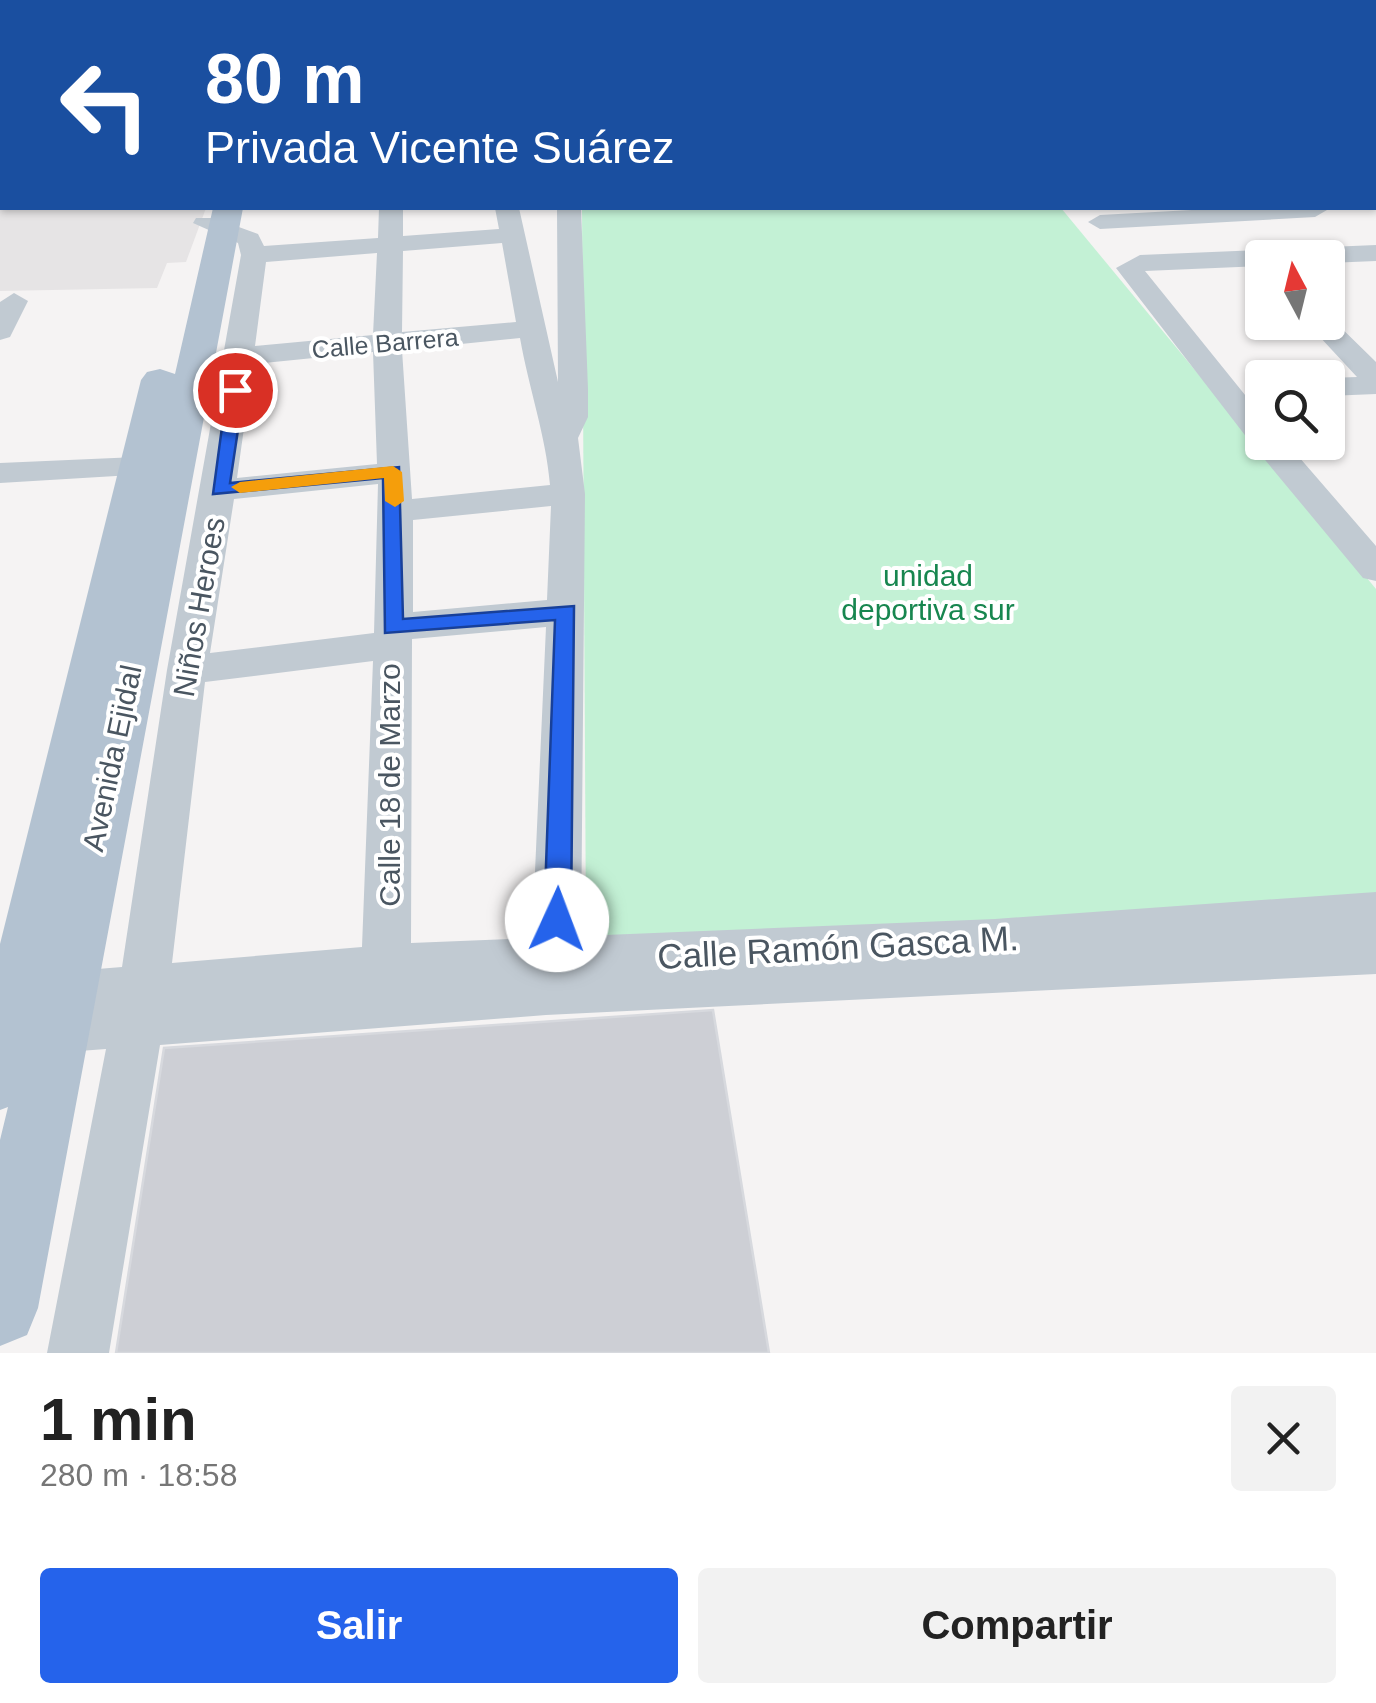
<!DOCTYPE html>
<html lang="es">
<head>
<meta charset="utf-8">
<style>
	:root { --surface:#fff; --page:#f2f2f2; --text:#222; --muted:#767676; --accent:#2563eb }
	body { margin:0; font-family:Helvetica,sans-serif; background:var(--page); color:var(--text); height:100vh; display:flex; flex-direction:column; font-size:38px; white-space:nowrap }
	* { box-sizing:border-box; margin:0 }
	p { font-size:32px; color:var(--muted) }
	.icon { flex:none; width:55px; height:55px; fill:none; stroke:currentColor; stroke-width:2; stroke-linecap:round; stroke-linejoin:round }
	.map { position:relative; height:1353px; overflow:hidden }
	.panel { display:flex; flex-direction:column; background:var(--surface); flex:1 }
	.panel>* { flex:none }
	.top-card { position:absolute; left:0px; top:0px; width:1378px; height:210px; box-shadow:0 2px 8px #0004; background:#1a4fa0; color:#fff; overflow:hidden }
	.needle { width:65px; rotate:353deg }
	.fabs { position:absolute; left:1245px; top:240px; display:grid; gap:20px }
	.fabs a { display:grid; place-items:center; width:100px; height:100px; border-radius:10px; background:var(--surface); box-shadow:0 2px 8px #0004; font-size:50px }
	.pin { position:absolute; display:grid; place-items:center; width:85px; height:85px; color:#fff; margin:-42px; border:5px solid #fff; border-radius:50%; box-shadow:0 2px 10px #0007 }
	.me { position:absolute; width:110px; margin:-55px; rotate:2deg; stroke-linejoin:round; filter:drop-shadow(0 0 8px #0008) }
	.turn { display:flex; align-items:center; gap:35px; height:210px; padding:0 40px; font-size:45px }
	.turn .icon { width:130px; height:130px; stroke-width:2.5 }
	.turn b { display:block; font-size:70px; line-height:85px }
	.round { display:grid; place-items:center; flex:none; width:105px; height:105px; border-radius:10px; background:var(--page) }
	.summary { display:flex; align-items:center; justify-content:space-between; height:170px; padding:0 40px }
	h1 { font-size:60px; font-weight:700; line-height:75px }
	.primary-button { display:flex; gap:20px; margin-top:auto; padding:20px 40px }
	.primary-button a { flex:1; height:115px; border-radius:10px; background:var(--accent); color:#fff; font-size:40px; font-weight:700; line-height:115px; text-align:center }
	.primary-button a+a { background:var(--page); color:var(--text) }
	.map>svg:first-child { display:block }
	.education { fill:#e6e4e5 }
	.green { fill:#c3f1d5 }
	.building { fill:#cdcfd5; stroke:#d7d9de; stroke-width:2.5 }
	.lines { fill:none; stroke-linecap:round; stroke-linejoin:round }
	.minor { fill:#c1cad2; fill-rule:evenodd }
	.major { fill:#b3c2d1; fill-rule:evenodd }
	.route { fill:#2563eb; stroke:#184099; stroke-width:2.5 }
	.slow { fill:#f59e0b }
	.labels { text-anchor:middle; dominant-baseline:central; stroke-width:8; stroke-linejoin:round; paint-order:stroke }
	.far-street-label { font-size:25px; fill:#4a5661; stroke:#fff }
	.park-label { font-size:30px; fill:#17864f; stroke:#fff }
	.street-label { font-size:30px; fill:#4a5661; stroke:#fff }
	.near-street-label { font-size:35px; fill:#4a5661; stroke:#fff }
</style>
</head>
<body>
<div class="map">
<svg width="1376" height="1353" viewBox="0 0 1376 1353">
	<rect width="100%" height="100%" fill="#f5f3f3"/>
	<polygon class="education" points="0,179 2,208 206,208 186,262 167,263 157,288 0,291"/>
	<polygon class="green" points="582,208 1061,208 1376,589 1376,901 993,934 586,936"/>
	<polygon class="building" points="713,1010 769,1353 116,1353 164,1048"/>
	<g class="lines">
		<g class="minor">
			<polygon points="569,0 587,0 587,2 570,2"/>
			<polygon points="831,0 849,0 850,2 833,2"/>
			<polygon points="1081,0 1100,0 1102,2 1083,2"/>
			<polygon points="1139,0 1242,0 1138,2"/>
			<polygon points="0,33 2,34 2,45 0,45"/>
			<rect x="1375" y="58" width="1" height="12"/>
			<rect x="0" y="170" width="2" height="14"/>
			<path d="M379,208H403V236L499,229L495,208H519L558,382L557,208H581L588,389V417L578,438L585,494L581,936L995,919L1376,892V974L546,1015L160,1045L109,1353H47L106,1049L0,1057V977L122,967L167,670L241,255L238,243L193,223L196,218H214L258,234L264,246L378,238ZM502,243L516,322L402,332L403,251ZM377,253L373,335L255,346L266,262ZM520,338C529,389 546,436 550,485L412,499L402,350ZM373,352L377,464L237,478L253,364ZM378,484L374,633L210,653L234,499ZM551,506L547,600L413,612V520ZM546,627L532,938L411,943L412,639ZM373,661L362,947L172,963L205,682Z"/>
			<polygon points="1228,208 1327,210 1315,217 1100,229 1088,222 1100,215"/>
			<polygon points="1376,245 1376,261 1328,263 1328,258 1262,258 1262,266 1145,271 1262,416 1262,442 1286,442 1376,546 1376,581 1363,578 1251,443 1116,268 1140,255"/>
			<polygon points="14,293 28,301 10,337 0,340 0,302"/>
			<polygon points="1328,315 1376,362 1376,394 1328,396 1328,378 1357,377 1306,322 1328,322"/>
			<polygon points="137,457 149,460 153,467 149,474 0,483 0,463"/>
		</g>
		<g class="major">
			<rect x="1375" y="115" width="1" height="16"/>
			<polygon points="213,208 243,208 38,1308 27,1335 0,1346 0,1140 8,1107 0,1110 0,944 141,380 147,372 160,369 175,374"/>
		</g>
	</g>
	<polygon class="route" points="235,385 244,390 230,483 399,467 403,619 574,606 571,920 567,929 557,932 548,929 544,920 555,620 385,633 383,478 213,494 227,390"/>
	<polygon class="slow" points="393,466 402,472 404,501 395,507 385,501 384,478 240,493 231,487 240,482"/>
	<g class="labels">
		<g class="far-street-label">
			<text transform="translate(385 343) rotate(-5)">Calle Barrera</text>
		</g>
		<g class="park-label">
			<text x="928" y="575">unidad<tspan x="928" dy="34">deportiva sur</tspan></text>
		</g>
		<g class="street-label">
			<text transform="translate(199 607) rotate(-80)">Niños Heroes</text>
			<text transform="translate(112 758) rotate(-78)">Avenida Ejidal</text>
			<text transform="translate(389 785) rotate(-90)">Calle 18 de Marzo</text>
		</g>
		<g class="near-street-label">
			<text transform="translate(838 947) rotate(-3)">Calle Ramón Gasca M.</text>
		</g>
	</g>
</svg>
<div class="fabs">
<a><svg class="needle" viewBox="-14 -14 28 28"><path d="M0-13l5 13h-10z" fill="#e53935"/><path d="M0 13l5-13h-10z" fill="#767676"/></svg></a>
<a><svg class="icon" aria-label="search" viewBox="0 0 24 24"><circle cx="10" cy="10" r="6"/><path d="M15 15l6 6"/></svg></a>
</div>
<div class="pin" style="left:235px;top:390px;background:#d93025"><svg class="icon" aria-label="arrive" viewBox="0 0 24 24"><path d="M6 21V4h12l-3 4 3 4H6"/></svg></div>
<svg class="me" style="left:557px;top:920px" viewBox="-20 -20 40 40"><circle r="19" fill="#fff"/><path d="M0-13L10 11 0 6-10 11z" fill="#2563eb"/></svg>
<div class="top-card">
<div class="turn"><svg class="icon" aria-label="left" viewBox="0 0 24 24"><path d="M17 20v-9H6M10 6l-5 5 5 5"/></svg><div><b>80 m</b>Privada Vicente Suárez</div></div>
</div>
</div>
<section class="panel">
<div class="summary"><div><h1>1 min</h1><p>280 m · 18:58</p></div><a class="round"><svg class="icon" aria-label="close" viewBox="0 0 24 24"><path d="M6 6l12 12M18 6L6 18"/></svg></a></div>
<div class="primary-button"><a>Salir</a><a>Compartir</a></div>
</section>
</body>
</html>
